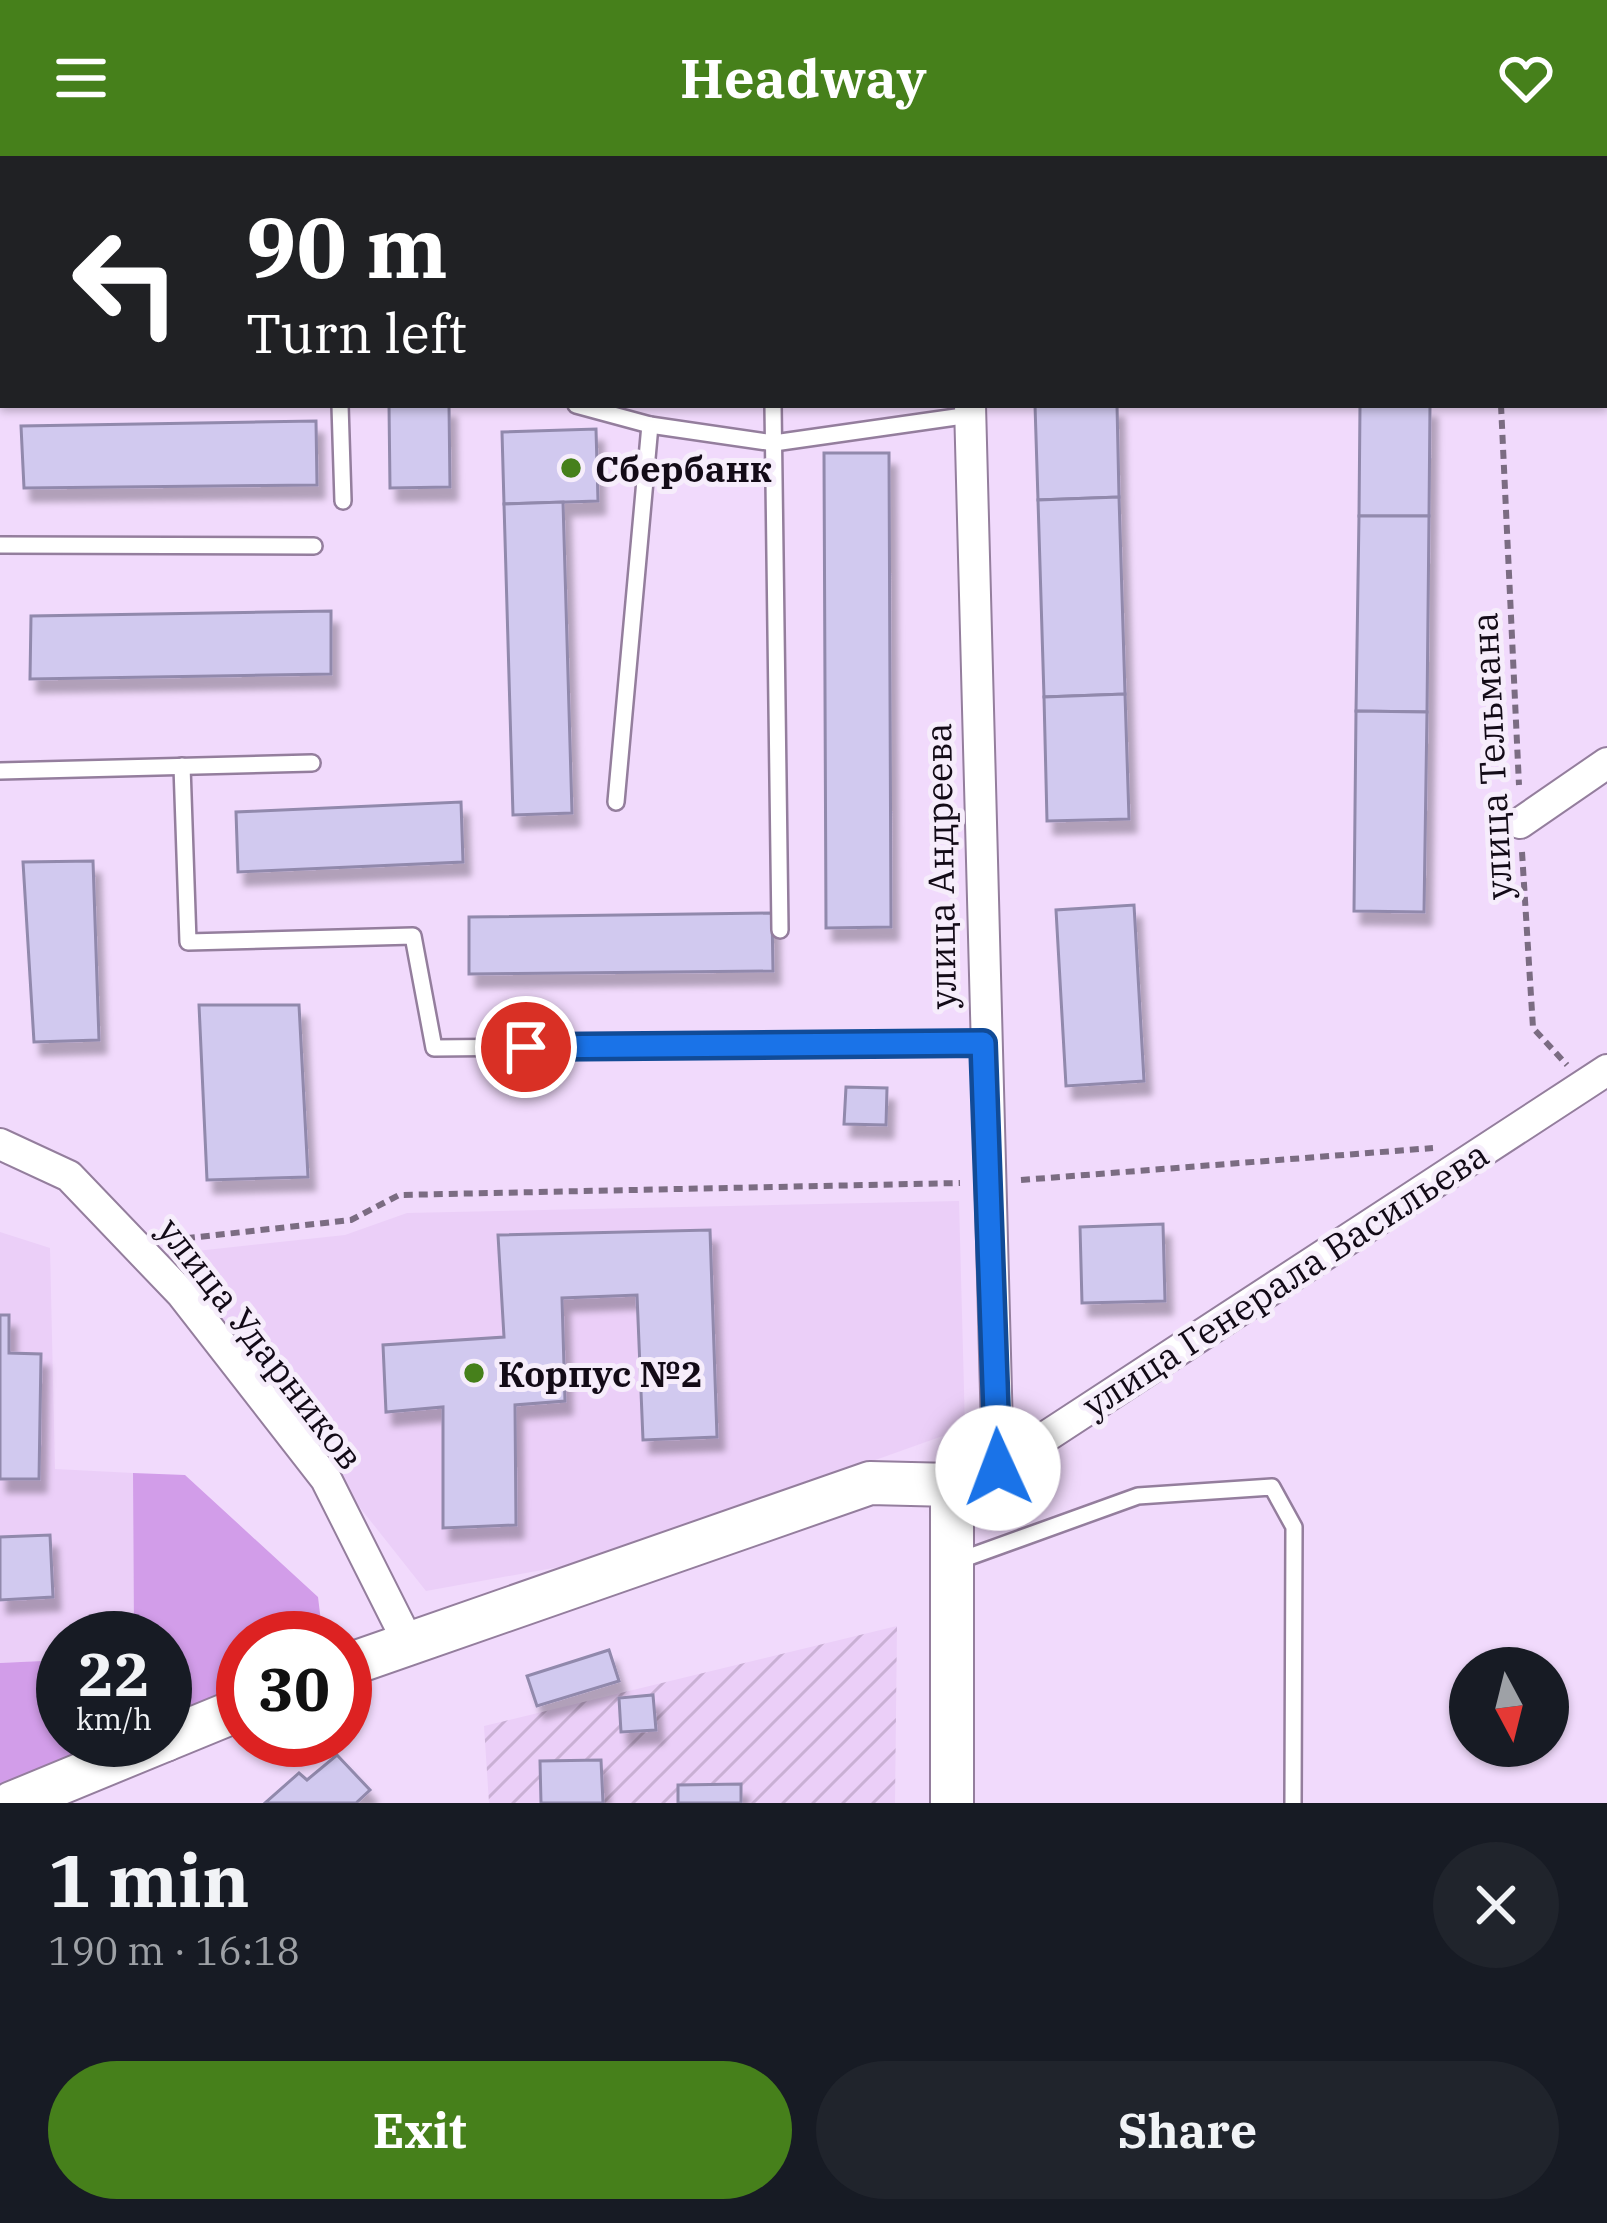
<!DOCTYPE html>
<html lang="en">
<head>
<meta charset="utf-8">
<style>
	:root { --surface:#171b24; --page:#20242c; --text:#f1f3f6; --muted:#9ea1a6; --accent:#46801b }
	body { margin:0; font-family:"IBM Plex Serif",serif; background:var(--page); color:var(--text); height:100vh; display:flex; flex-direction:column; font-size:45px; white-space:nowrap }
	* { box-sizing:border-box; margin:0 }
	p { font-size:39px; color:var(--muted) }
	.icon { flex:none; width:66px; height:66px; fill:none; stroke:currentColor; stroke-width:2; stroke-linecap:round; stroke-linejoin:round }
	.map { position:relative; height:1647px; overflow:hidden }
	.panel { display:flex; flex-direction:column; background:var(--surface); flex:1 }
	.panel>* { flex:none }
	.top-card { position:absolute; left:0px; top:0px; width:1608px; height:252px; box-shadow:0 3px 9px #0004; background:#202124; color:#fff; overflow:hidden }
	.needle { width:78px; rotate:173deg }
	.fabs { position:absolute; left:1449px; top:1491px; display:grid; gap:24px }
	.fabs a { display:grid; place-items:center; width:120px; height:120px; border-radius:50%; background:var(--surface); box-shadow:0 3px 9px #0004; font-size:60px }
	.speed { position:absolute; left:36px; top:1455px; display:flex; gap:24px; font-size:60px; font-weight:700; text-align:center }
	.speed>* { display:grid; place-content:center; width:156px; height:156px; border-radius:50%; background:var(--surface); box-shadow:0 3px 9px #0004; line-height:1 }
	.speed small { font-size:30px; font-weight:400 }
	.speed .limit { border:18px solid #d22; background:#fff; color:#111 }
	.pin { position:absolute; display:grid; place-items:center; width:102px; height:102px; color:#fff; margin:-51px; border:6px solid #fff; border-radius:50%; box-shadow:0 3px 12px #0007 }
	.me { position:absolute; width:132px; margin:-66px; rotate:358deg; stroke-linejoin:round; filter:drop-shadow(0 0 9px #0008) }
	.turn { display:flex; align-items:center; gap:42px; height:252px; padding:0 48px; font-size:54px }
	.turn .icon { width:156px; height:156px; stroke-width:2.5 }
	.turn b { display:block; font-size:84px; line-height:102px }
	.round { display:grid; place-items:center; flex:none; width:126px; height:126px; border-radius:63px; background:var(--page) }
	.summary { display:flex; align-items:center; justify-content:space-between; height:204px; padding:0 48px }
	h1 { font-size:72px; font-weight:700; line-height:90px }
	.action { display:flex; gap:24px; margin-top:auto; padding:24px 48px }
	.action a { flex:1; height:138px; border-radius:72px; background:var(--accent); color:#fff; font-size:48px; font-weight:700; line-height:138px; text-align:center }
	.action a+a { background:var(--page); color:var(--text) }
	header { display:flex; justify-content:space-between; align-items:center; height:156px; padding:0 48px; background:var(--accent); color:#fff; font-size:54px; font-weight:700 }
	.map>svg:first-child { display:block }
	.built { fill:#ebcff8 }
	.industrial { fill:url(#industrial-furrows) }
	.green { fill:#d29de9 }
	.building { fill:#d1c9ef; stroke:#9189ac; stroke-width:3; filter:url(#shadow) }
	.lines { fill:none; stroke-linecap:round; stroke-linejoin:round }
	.service-casing { stroke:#947e9d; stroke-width:20 }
	.minor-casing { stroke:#947e9d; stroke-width:34 }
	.secondary-casing { stroke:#947e9d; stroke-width:46 }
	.path { stroke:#7b6c82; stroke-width:6; stroke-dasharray:9 6; stroke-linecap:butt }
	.service { stroke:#fff; stroke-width:15 }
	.minor { stroke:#fff; stroke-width:30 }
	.secondary { stroke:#fff; stroke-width:42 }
	.route-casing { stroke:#114b97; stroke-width:30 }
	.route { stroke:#1a73e8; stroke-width:21 }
	.poi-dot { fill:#46801b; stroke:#f6edfb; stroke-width:4.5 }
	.labels { text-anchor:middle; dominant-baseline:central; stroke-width:10; stroke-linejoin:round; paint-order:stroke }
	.poi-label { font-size:36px; font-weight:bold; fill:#130b17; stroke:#f6edfb; text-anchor:start }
	.street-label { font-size:36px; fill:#130b17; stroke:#f6edfb }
</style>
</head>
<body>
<header><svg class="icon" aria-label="menu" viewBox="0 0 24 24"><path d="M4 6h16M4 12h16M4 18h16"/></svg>Headway<svg class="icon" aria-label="heart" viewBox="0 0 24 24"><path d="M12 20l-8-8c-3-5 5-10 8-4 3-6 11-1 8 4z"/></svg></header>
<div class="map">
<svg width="1607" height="1647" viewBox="0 0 1607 1647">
	<defs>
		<pattern id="industrial-furrows" width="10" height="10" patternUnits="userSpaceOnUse" patternTransform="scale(3)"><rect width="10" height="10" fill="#ebcff8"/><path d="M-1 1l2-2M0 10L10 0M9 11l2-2" fill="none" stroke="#c9b0d4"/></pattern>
		<filter id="shadow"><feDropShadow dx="7" dy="13" stdDeviation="3" flood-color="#0004"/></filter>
	</defs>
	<rect width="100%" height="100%" fill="#f1dafc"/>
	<g class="built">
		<polygon points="959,1045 965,1272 592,1405 426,1435 160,1099 345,1079 407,1057"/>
		<polygon points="0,1076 50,1092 55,1313 133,1317 134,1482 63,1482 63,1504 0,1507"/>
	</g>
	<polygon class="industrial" points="897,1470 895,1647 489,1647 484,1570"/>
	<g class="green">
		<polygon points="133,1317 185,1319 318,1441 323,1482 243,1482 243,1532 165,1564 165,1482 134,1482"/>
		<polygon points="63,1504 63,1584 117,1584 0,1632 0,1507"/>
	</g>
	<g class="building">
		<rect x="724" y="0" width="161" height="3"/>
		<polygon points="1027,0 1109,0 1109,3 1028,3"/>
		<rect x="1370" y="0" width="58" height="3"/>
		<polygon points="1607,0 1605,49 1605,3 1517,2"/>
		<polygon points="389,249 449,249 450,331 390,332"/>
		<polygon points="1035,249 1117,249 1119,341 1038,344"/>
		<polygon points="1360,249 1430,249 1429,360 1359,360"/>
		<polygon points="316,265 317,329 24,332 21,270"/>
		<polygon points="596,273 598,345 504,348 502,276"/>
		<polygon points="824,297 889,297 891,771 826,772"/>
		<polygon points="1119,341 1125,538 1044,541 1038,344"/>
		<polygon points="563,346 572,657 513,659 504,348"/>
		<polygon points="1359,360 1429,360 1427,556 1356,555"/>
		<polygon points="331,455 331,518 30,523 31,460"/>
		<polygon points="1125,538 1129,663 1047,665 1044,541"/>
		<polygon points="1356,555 1427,556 1424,756 1354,755"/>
		<polygon points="461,646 463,706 238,716 236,656"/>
		<polygon points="93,705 99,884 34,886 23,706"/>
		<polygon points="1134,749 1144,925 1066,930 1056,754"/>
		<polygon points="772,757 773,815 469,818 469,761"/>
		<polygon points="199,849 299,849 308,1021 207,1024"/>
		<polygon points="846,931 887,932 886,969 844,968"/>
		<polygon points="1163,1068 1165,1145 1082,1147 1080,1071"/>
		<polygon points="710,1074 717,1281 643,1284 637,1139 562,1142 565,1245 515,1249 516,1369 443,1372 443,1251 386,1256 383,1189 504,1181 498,1079"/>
		<polygon points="0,1159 9,1159 9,1197 41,1198 39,1323 0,1323"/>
		<polygon points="50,1379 53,1441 0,1444 0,1381"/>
		<polygon points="609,1494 619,1525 537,1550 527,1520"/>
		<polygon points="653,1539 656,1574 621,1576 619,1542"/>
		<polygon points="337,1599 370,1634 356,1647 265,1647 299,1617 307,1624"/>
		<polygon points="601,1604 603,1647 541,1647 540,1605"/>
		<polygon points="741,1628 741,1647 678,1647 678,1629"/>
	</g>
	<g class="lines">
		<defs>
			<g id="service">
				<polyline points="332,0 332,3"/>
				<polyline points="562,0 562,3"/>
				<polyline points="340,249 343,345"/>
				<polyline points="576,249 650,269 774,287 970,259"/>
				<polyline points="773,249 780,774"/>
				<polyline points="0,389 314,390"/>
				<polyline points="182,610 188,786 413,780 434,892 983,887"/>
				<polyline points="0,615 312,607"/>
				<polyline points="616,646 650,269"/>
				<polyline points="955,1406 1138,1340 1272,1331 1294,1371 1293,1647"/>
			</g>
			<g id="minor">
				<polyline points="960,0 960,3"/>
				<polyline points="970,249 998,1312"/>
				<polyline points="1520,667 1607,607"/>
				<polyline points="0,988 69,1020 182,1138 326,1323 407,1484"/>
				<polyline points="998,1312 1607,914"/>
			</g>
			<g id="secondary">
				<polyline points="345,1510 870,1327 952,1329 998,1312"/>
				<polyline points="165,1584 243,1552"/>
				<polyline points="12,1647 165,1584"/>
				<polyline points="952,1647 952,1329"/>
			</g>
		</defs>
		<use href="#service" class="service-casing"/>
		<use href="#minor" class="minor-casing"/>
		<use href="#secondary" class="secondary-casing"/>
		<g class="path">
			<polyline points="1489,0 1490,3"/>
			<polyline points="1501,249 1519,629"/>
			<polyline points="1522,696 1533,872 1567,909"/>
			<polyline points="1021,1024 1433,992"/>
			<polyline points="171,1084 351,1064 399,1039 960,1027"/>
		</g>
		<use href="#service" class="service"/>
		<use href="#minor" class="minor"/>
		<use href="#secondary" class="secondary"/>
	</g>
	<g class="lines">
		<defs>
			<polyline id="route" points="526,891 983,887 998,1312"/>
		</defs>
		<use href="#route" class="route-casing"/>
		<use href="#route" class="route"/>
	</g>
	<g class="poi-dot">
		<circle cx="571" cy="312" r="12"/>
		<circle cx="474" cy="1217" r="12"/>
	</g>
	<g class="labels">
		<g class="poi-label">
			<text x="595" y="312">Сбербанк</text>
			<text x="498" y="1217">Корпус №2</text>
		</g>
		<g class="street-label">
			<text transform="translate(1491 600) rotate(-93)">улица Тельмана</text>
			<text transform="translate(940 710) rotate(-91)">улица Андреева</text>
			<text transform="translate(1285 1123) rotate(-33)">улица Генерала Васильева</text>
			<text transform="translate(261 1187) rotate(52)">улица Ударников</text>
		</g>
	</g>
</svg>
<div class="fabs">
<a><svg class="needle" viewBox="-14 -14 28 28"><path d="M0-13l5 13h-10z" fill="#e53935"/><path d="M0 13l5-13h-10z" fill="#9ea1a6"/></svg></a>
</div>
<div class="speed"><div>22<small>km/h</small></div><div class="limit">30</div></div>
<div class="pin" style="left:526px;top:891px;background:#d93025"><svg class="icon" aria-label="arrive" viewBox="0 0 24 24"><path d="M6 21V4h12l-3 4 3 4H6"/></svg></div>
<svg class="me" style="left:998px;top:1312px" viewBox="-20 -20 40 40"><circle r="19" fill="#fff"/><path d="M0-13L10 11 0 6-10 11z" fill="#1a73e8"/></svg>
<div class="top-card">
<div class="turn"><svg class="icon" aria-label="left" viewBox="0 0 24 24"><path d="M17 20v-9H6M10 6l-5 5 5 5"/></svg><div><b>90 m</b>Turn left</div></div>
</div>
</div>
<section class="panel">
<div class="summary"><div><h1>1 min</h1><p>190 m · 16:18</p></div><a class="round"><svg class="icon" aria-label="close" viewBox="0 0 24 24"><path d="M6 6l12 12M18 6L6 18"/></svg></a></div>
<div class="action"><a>Exit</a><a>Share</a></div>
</section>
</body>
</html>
